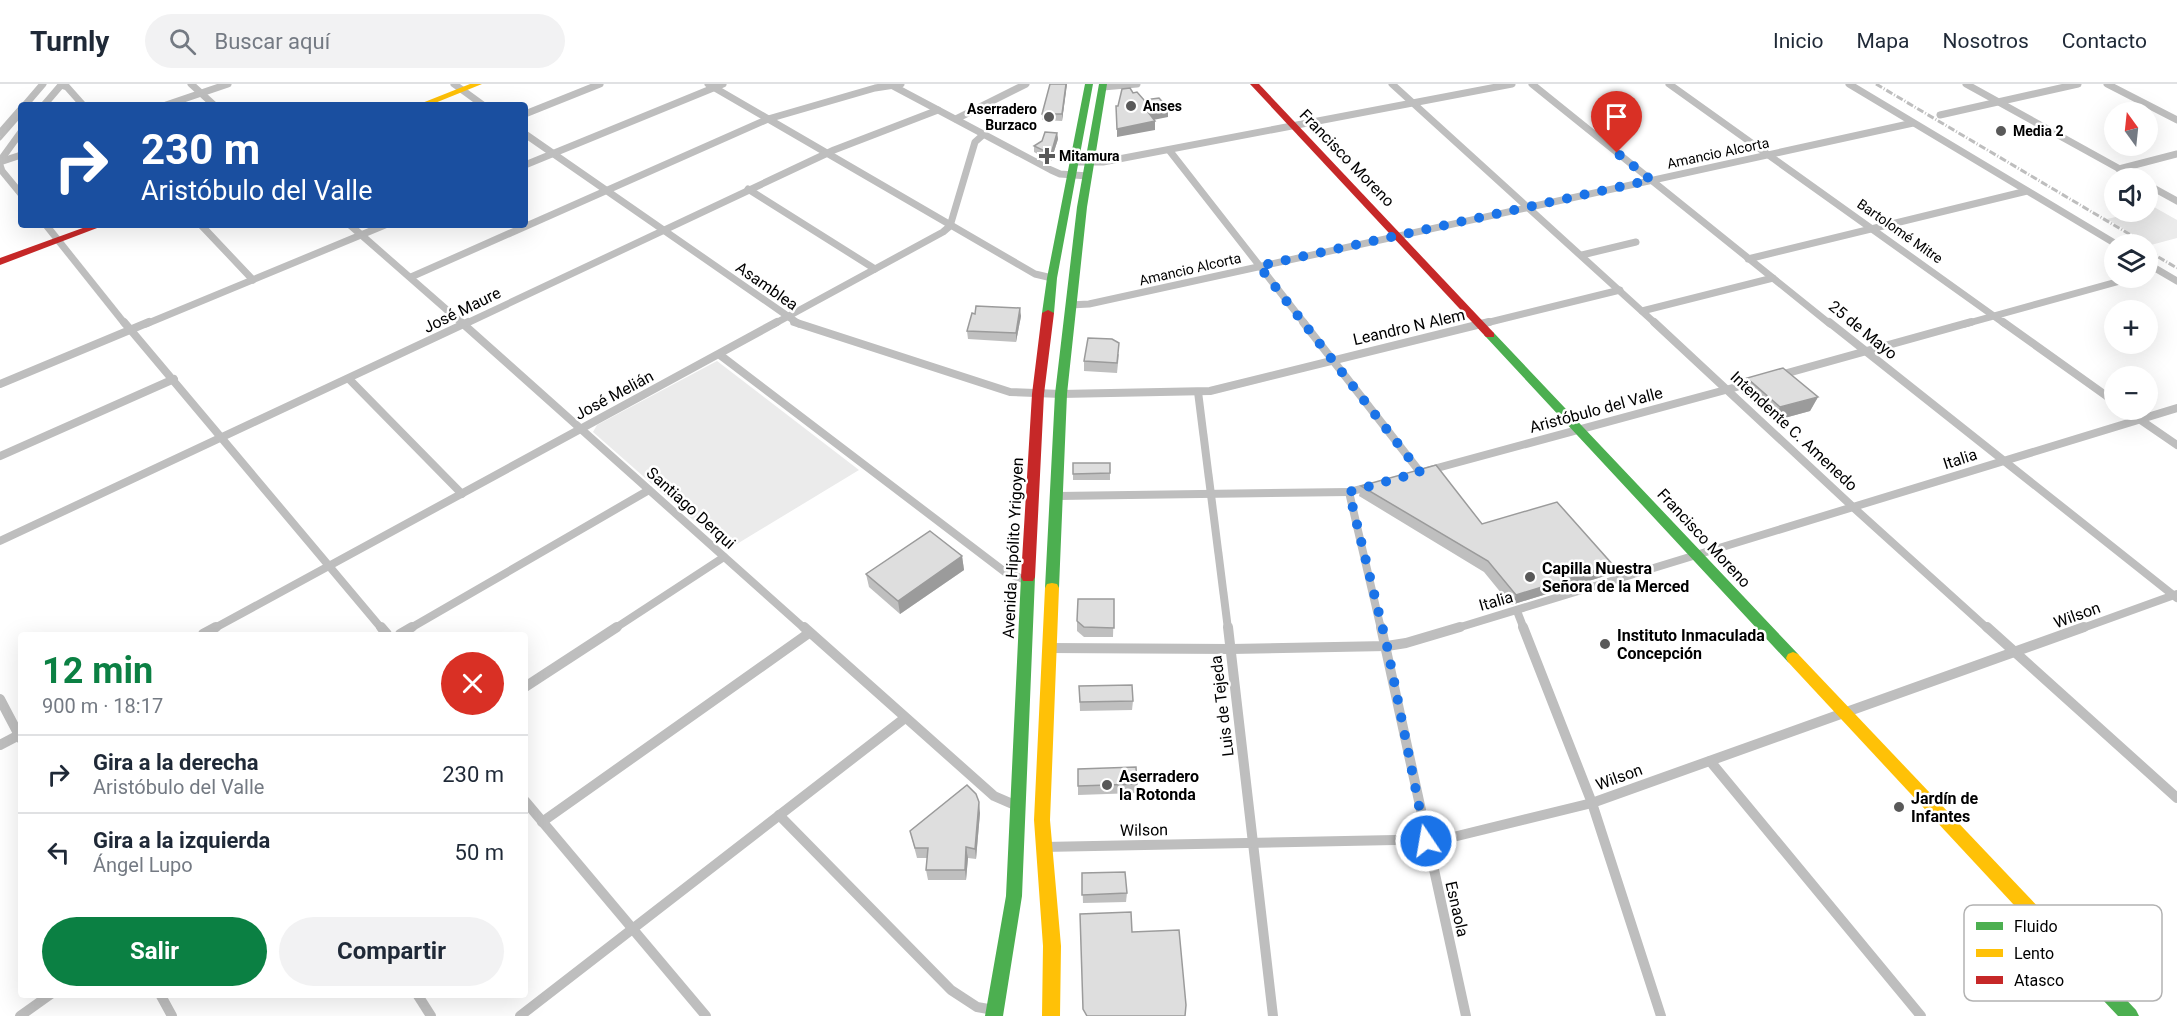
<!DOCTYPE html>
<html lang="es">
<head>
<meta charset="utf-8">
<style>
	:root { --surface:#fff; --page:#f2f2f3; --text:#1f2937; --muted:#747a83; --line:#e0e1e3; --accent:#0b8043 }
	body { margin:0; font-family:Roboto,sans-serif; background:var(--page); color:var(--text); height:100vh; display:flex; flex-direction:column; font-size:22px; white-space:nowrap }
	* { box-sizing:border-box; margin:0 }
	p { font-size:20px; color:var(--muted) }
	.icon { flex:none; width:33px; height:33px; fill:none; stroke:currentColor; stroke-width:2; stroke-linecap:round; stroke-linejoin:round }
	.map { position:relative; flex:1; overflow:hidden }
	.sheet { position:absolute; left:18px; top:548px; width:510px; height:366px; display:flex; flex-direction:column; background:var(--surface); border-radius:6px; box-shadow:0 6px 24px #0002 }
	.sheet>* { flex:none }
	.banner { position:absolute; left:18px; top:18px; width:510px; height:126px; border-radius:6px; box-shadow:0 6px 24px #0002; background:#1a4fa0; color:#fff; overflow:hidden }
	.needle { width:39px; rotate:345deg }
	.controls { position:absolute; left:2104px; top:18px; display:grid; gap:12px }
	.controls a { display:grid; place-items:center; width:54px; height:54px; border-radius:50%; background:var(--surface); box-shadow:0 6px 24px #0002; font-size:30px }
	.pin { position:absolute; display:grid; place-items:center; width:51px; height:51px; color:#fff; margin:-62px -26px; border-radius:50% 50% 50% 0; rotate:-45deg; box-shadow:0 0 6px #0007 }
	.pin .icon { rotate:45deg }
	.me { position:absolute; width:66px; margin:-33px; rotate:348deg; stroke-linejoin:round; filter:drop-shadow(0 0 4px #0008) }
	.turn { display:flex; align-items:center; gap:21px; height:126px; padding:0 24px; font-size:27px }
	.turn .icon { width:78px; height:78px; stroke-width:2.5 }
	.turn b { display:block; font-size:42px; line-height:51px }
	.round { display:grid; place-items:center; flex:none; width:63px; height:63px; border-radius:32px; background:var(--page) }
	.summary { display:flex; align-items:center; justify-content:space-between; height:102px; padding:0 24px }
	h1 { font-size:36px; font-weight:700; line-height:45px; color:var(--accent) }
	.action { display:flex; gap:12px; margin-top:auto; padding:12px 24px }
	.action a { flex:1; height:69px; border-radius:36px; background:var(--accent); color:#fff; font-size:24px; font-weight:700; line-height:69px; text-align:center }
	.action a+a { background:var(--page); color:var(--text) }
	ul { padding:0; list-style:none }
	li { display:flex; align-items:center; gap:18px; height:78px; padding:0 24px; border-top:2px solid var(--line) }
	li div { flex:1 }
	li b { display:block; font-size:22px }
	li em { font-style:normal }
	header { display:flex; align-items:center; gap:36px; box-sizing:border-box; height:84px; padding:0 30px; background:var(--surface); border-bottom:2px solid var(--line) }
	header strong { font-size:28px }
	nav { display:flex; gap:33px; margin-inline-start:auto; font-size:21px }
	.search { width:420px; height:54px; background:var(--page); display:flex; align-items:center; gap:15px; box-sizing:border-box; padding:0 21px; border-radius:33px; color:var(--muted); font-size:22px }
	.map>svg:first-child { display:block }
	.green { fill:#ebebeb }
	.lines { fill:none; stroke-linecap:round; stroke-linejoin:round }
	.stream { stroke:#bdbdbd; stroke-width:3 }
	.street-far2 { stroke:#bebebe; stroke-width:7 }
	.street-far1 { stroke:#bebebe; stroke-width:8 }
	.street { stroke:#bebebe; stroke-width:10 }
	.fast { fill:#4caf50; fill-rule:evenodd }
	.slow { fill:#ffc107; fill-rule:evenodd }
	.jam { fill:#c62828; fill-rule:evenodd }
	.rail { stroke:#bebebe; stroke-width:3; stroke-dasharray:7 2 1 2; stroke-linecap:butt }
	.wall { fill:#bfbfbf }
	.shaded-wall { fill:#9b9b9b }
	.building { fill:#dedede; stroke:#9b9b9b; stroke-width:1.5 }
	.route { stroke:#1a73e8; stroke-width:10; stroke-dasharray:0 18 }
	.poi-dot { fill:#595959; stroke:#fff; stroke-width:2 }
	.labels { text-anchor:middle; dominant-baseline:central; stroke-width:5; stroke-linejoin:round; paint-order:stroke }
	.far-poi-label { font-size:14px; font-weight:bold; fill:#000; stroke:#fff; text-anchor:start }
	.far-street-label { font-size:14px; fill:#000; stroke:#fff }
	.street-label { font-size:16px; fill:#000; stroke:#fff }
	.poi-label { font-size:16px; font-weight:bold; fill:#000; stroke:#fff; text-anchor:start }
	.key { fill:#fff; stroke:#b2b2b2; stroke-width:1.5 }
	.key-label { font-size:16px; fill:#000 }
</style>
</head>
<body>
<header>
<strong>Turnly</strong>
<div class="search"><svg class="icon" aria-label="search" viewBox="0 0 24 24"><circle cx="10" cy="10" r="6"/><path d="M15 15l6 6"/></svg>Buscar aquí</div>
<nav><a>Inicio</a><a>Mapa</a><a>Nosotros</a><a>Contacto</a></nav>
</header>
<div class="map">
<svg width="2177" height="932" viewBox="0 0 2177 932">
	<rect width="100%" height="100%" fill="#fff"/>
	<g class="green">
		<polygon points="2154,123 2177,136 2177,154 2151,161 2107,135 2137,128 2148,128 2148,125"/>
		<polygon points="717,277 859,386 727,466 593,348 597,341"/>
	</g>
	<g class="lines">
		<polyline class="stream" points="0,55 21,31"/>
		<g class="street-far2">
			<polyline points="191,0 214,21"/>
			<polyline points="454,0 483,21"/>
			<polyline points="708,0 1035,190 1052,194"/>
			<polyline points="1392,0 1656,240"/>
			<polyline points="1532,0 1830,240"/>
			<polyline points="1669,0 2005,240"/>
			<polyline points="1849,0 2116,160"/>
			<polyline points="1966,0 2136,94"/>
			<polyline points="2107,0 2177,36"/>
			<polyline points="61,1 67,3 83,21"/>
			<polyline points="891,1 1051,86 1060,90 1088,92"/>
			<polyline points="1103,3 1137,0"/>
			<polyline points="25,21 43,0"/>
			<polyline points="44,21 62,0"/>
			<polyline points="166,21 228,0"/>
			<polyline points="525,30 600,0"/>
			<polyline points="1940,31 2078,0"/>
			<polyline points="956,35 1026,0"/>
			<polyline points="0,49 21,25"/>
			<polyline points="525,50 799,240"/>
			<polyline points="1169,66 1305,240"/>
			<polyline points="0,77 21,48"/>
			<polyline points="0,78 21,71"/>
			<polyline points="1074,78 1103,78 1512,0"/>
			<polyline points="0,81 2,87 21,110"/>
			<polyline points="525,81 723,0"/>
			<polyline points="2119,85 2177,70"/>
			<polyline points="2148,101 2177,117"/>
			<polyline points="748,105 875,185"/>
			<polyline points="46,141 125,240"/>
			<polyline points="201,141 253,196"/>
			<polyline points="350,141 463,240"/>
			<polyline points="1582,171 1636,158"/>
			<polyline points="1748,175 2027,107"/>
			<polyline points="2148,180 2177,197"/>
			<polyline points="411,193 768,35 875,4 901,0"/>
			<polyline points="1070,221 1089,220 1913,39"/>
			<polyline points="1642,227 1773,194"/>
			<polyline points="146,240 385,141"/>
			<polyline points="465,240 834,66 938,26"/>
			<polyline points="774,240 943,148 950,142 975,58 984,50"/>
			<polyline points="1482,240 1620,206"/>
			<polyline points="1965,240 2131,194"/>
		</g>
		<g class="street-far1">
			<polyline points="124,238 382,545"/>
			<polyline points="461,238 805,545"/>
			<polyline points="794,238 1010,308 1061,310 1210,307 1489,238"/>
			<polyline points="1303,238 1420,388"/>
			<polyline points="1654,238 1854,424 1988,545"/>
			<polyline points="1829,238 2177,514"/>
			<polyline points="2003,238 2115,318"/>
			<polyline points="720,271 1005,488 1028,497"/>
			<polyline points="1777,292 1971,238"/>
			<polyline points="349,295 462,410"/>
			<polyline points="0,300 149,238"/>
			<polyline points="1198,308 1228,545"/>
			<polyline points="2126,326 2177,361"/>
			<polyline points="0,372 174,295"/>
			<polyline points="1426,387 1755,298"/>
			<polyline points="1349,408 1381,545"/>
			<polyline points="1058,412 1349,408 1372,402"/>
			<polyline points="0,457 468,238"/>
			<polyline points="1517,527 1524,545"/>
			<polyline points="213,545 777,238"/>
			<polyline points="409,545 649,406"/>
			<polyline points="614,545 724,473"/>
			<polyline points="1454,545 2177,324"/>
			<polyline points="2080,545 2177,510"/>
		</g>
		<g class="street">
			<polyline points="381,543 387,550"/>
			<polyline points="804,543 994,712 1017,722"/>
			<polyline points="1228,543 1273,932"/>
			<polyline points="1381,543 1466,932"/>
			<polyline points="1523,543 1592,719 1661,932"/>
			<polyline points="1987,543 2177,714"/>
			<polyline points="203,550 216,543"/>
			<polyline points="400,550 412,543"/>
			<polyline points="1049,564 1231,565 1387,562 1406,559 1460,543"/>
			<polyline points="525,603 617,543"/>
			<polyline points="0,615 21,655"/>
			<polyline points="0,661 21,650"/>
			<polyline points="1710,677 1921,932"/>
			<polyline points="525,717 706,932"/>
			<polyline points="779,731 951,906 977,923 994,926"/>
			<polyline points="542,738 809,549"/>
			<polyline points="1043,763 1445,755 1592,719 2084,543"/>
			<polyline points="160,910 172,932"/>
			<polyline points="417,910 431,932"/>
			<polyline points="20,932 51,910"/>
			<polyline points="520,932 905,634"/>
		</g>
		<g class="fast">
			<polygon points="1085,0 1093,0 1057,194 1054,229 1048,232 1042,229 1047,194"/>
			<polygon points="1099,0 1107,0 1087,123 1067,310 1059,504 1057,508 1047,508 1045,504 1055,310 1077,123"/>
			<polygon points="1490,247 1494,249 1798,570 1800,574 1798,578 1793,580 1788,578 1486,253 1484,251"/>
			<polygon points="1028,488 1033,489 1035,493 1022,812 1003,932 985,932 1006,812 1021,493 1023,489"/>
			<polygon points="2075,865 2081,868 2136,926 2139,932 2118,932 2069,880 2066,874 2069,868"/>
		</g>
		<g class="slow">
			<polygon points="470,0 482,0 430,21 417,21"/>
			<polygon points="1052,499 1057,500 1059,504 1050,736 1061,862 1060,932 1042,932 1043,862 1034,736 1045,504 1047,500"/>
			<polygon points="1793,568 1798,570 2081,868 2084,874 2081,880 2075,883 2069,880 1788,578 1786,574 1788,570"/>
		</g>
		<g class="jam">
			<polygon points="1250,0 1259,0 1494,249 1494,253 1486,253"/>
			<polygon points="91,141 105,141 0,181 0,174"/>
			<polygon points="1048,226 1054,229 1044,310 1035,493 1033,497 1023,497 1021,493 1032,310 1042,229"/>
		</g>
		<g class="rail">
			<polyline points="1876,0 2146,160"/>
			<polyline points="2148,167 2177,184"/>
		</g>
	</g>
	<g class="wall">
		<polygon points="1067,0 1062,37 1042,36 1042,30"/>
		<polygon points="1057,49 1058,55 1051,77 1034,68 1034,62"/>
		<polygon points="1021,232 1016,258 968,255 967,247"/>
		<polygon points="1119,270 1117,289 1084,287 1084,277"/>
		<polygon points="1747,294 1818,313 1810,327 1773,337 1740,307"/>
		<rect x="1073" y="379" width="37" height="17"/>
		<polygon points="1361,402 1482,440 1608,491 1511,521 1484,488 1359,412"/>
		<polygon points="962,472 964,486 900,530 869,503 866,490"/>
		<polygon points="1114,515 1113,553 1084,553 1077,547 1077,537"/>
		<polygon points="1079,602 1133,617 1132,626 1080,627"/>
		<polygon points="1078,685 1137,700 1136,709 1078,711"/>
		<polygon points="980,729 976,775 968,774 966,796 928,796 926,786 927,774 917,774 910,747"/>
		<polygon points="1082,789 1127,809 1126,818 1083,819"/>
	</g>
	<g class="shaded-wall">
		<polygon points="1066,0 1067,0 1062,37 1062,30"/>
		<polygon points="1168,24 1168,33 1148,37 1148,28"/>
		<polygon points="1155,37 1155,46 1117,53 1117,45"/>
		<polygon points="1057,49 1058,55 1051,77 1051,70"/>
		<polygon points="1020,224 1021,232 1016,258 1016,249"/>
		<polygon points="1818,313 1810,327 1773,337 1780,323"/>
		<polygon points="962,472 964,486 900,530 898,517"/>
		<polygon points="1613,481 1608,491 1511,521 1516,511"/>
		<polygon points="979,718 980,729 976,775 975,765"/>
		<polygon points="966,763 968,774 966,796 965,786"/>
	</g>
	<g class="building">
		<polygon points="1050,0 1066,0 1062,30 1042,30"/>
		<polygon points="1130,4 1133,9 1137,8 1144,16 1159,14 1168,24 1148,28 1155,37 1117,45 1116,22 1118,22 1122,5"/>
		<polygon points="1045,48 1057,49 1051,70 1034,62 1042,57"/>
		<polygon points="976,222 1020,224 1016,249 967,247 972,229 975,230"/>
		<polygon points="1088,254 1112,255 1119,259 1117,279 1084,277"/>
		<polygon points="1783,284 1818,313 1780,323 1747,294"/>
		<polygon points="1073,379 1110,379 1110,389 1073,390"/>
		<polygon points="1436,381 1482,440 1557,418 1613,481 1516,511 1488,477 1361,402"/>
		<polygon points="930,447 962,472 898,517 866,490"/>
		<polygon points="1078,515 1114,515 1114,544 1084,543 1077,537"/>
		<polygon points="1132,601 1133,617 1080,618 1079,602"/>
		<polygon points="1136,683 1137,700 1078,702 1078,685"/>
		<polygon points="967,701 976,710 979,718 975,765 966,763 965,786 926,786 928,764 915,764 910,747"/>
		<polygon points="1125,788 1127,809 1082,811 1082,789"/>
		<polygon points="1131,828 1132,848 1179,846 1186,921 1185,932 1087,932 1083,925 1080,830"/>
	</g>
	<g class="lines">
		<polyline class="route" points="1426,757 1387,562 1349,408 1420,388 1259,182 1651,96 1617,69"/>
	</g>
	<g class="poi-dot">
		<circle cx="1131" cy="22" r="6"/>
		<circle cx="1049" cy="33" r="6"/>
		<circle cx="2001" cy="47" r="6"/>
		<path d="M1044 63h6v6h6v6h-6v6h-6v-6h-6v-6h6z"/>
		<circle cx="1530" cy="493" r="6"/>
		<circle cx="1605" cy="560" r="6"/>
		<circle cx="1107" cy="701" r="6"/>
		<circle cx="1899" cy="723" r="6"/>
	</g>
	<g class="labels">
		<g class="far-poi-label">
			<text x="1143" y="22">Anses</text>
			<text x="1037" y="25" text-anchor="end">Aserradero<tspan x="1037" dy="16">Burzaco</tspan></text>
			<text x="2013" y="47">Media 2</text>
			<text x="1059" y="72">Mitamura</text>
		</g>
		<g class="far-street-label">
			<text transform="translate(1718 69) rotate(-12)">Amancio Alcorta</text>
			<text transform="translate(1900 147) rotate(35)">Bartolomé Mitre</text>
			<text transform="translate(1190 185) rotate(-13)">Amancio Alcorta</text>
		</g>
		<g class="street-label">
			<text transform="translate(1347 74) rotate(46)">Francisco Moreno</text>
			<text transform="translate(767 202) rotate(35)">Asamblea</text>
			<text transform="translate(462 226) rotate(-26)">José Maure</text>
			<text transform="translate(1409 243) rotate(-13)">Leandro N Alem</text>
			<text transform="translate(1863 246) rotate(39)">25 de Mayo</text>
			<text transform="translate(614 311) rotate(-28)">José Melián</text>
			<text transform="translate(1596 326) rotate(-15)">Aristóbulo del Valle</text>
			<text transform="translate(1794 347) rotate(43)">Intendente C. Amenedo</text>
			<text transform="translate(1960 375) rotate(-18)">Italia</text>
			<text transform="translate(691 424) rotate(42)">Santiago Derqui</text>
			<text transform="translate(1704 454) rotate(47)">Francisco Moreno</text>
			<text transform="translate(1013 464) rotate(-87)">Avenida Hipólito Yrigoyen</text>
			<text transform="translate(1496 517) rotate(-16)">Italia</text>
			<text transform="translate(2077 531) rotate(-20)">Wilson</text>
			<text transform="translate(1222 622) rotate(-97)">Luis de Tejeda</text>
			<text transform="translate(1619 693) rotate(-20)">Wilson</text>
			<text transform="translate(1144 746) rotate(-1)">Wilson</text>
			<text transform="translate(1457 825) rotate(77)">Esnaola</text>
		</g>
		<g class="poi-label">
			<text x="1542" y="484">Capilla Nuestra<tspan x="1542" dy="18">Señora de la Merced</tspan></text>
			<text x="1617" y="551">Instituto Inmaculada<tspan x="1617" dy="18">Concepción</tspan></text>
			<text x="1119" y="692">Aserradero<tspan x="1119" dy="18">la Rotonda</tspan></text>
			<text x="1911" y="714">Jardín de<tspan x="1911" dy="18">Infantes</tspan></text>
		</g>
	</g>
	<rect x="1964" y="821" width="198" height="96" rx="9" class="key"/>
	<rect x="1976" y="838" width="27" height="8" fill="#4caf50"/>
	<rect x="1976" y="865" width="27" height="8" fill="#ffc107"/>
	<rect x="1976" y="892" width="27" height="8" fill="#c62828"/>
	<g class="key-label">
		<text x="2014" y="848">Fluido</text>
		<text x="2014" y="875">Lento</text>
		<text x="2014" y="902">Atasco</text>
	</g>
</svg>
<div class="controls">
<a><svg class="needle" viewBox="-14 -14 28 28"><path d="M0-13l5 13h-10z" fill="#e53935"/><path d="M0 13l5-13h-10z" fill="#747a83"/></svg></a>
<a><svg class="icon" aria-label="sound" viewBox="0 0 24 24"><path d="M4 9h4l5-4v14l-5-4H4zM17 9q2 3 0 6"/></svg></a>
<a><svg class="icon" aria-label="layers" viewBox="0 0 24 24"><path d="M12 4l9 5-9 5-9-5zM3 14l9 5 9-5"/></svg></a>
<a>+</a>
<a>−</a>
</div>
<div class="pin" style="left:1617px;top:69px;background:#d93025"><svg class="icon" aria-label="arrive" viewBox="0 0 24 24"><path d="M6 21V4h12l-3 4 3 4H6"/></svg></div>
<svg class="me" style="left:1426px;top:757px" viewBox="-20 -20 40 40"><circle r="17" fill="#1a73e8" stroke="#fff" stroke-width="3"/><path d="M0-11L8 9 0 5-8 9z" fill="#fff"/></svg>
<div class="banner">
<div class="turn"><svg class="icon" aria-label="right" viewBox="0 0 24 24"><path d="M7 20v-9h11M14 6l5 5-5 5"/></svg><div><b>230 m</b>Aristóbulo del Valle</div></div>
</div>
<section class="sheet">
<div class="summary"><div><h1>12 min</h1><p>900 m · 18:17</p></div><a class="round" style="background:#d93025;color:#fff"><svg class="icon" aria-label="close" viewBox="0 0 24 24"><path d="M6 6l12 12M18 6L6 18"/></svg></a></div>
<ul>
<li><svg class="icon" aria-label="right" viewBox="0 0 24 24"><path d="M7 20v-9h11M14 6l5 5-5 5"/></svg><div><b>Gira a la derecha</b><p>Aristóbulo del Valle</p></div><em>230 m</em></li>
<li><svg class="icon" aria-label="left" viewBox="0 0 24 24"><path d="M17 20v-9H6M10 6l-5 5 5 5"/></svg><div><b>Gira a la izquierda</b><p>Ángel Lupo</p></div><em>50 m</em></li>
</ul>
<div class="action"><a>Salir</a><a>Compartir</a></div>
</section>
</div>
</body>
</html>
